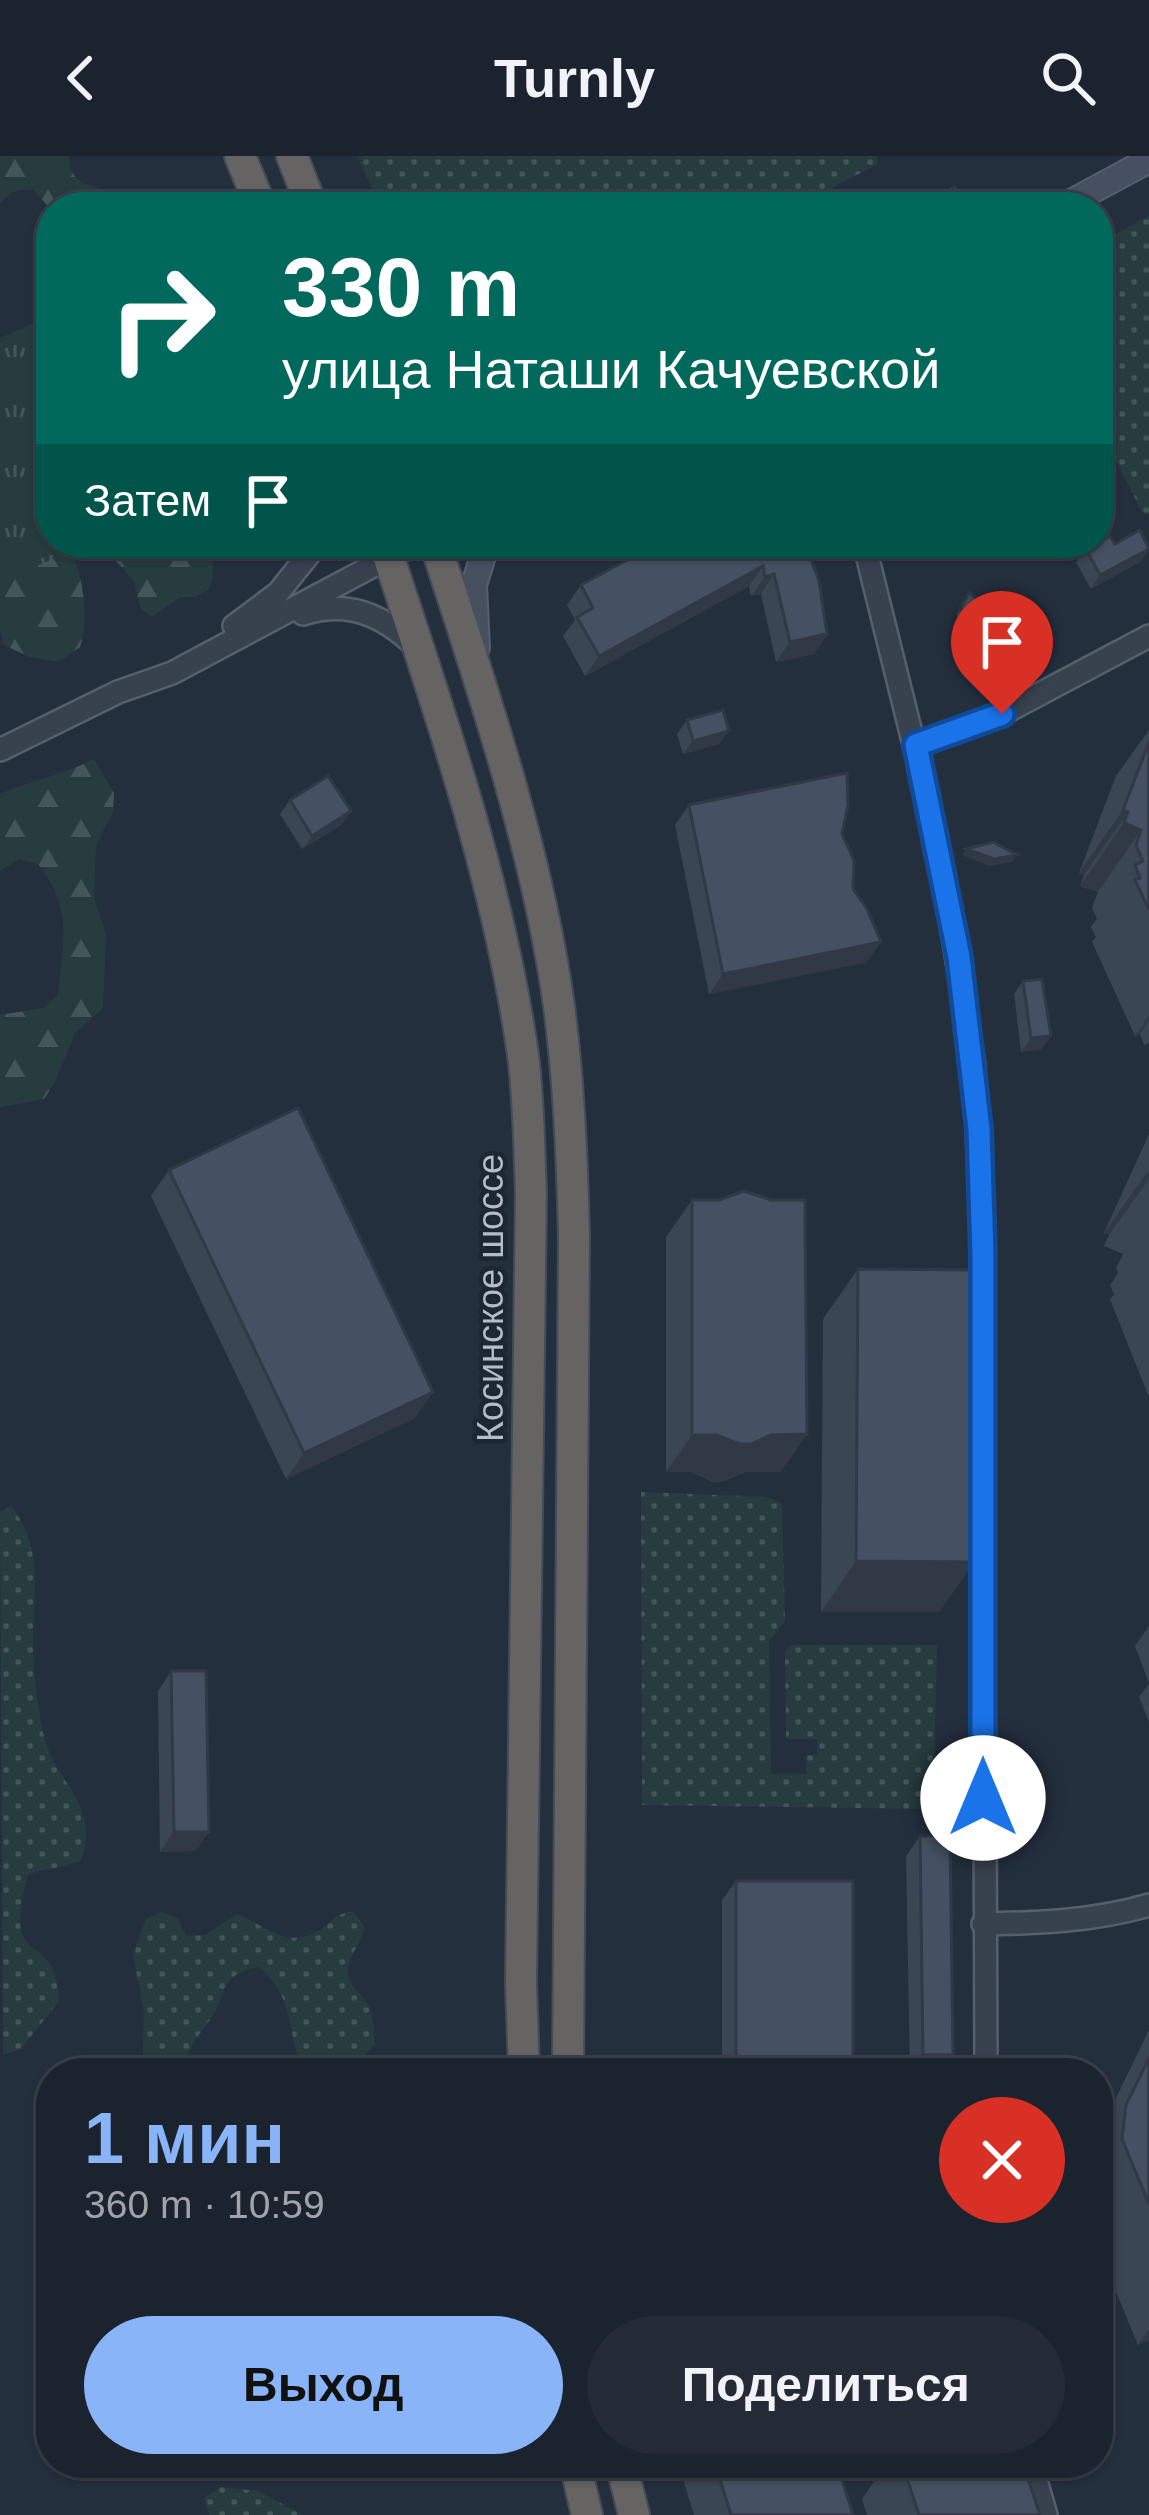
<!DOCTYPE html>
<html lang="ru">
<head>
<meta charset="utf-8">
<style>
	:root { --surface:#1b232e; --page:#242b36; --text:#f1f3f6; --muted:#a0a4aa; --line:#39404a; --accent:#8ab4f8 }
	body { margin:0; font-family:Arial,sans-serif; background:var(--page); color:var(--text); height:100vh; display:flex; flex-direction:column; font-size:45px; white-space:nowrap }
	* { box-sizing:border-box; margin:0 }
	p { font-size:39px; color:var(--muted) }
	.icon { flex:none; width:66px; height:66px; fill:none; stroke:currentColor; stroke-width:2; stroke-linecap:round; stroke-linejoin:round }
	.map { position:relative; flex:1; overflow:hidden }
	.side { position:absolute; left:36px; top:1902px; width:1077px; height:420px; display:flex; flex-direction:column; background:var(--surface); border-radius:48px; box-shadow:0 3px 9px #0004,0 0 0 3px var(--line) }
	.side>* { flex:none }
	.guide { position:absolute; left:36px; top:36px; width:1077px; height:366px; border-radius:48px; box-shadow:0 3px 9px #0004,0 0 0 3px var(--line); background:#00695c; color:#fff; overflow:hidden }
	.pin { position:absolute; display:grid; place-items:center; width:102px; height:102px; color:#fff; margin:-123px -51px; border-radius:50% 50% 50% 0; rotate:-45deg; box-shadow:0 0 12px #0007 }
	.pin .icon { rotate:45deg }
	.me { position:absolute; width:132px; margin:-66px; rotate:0deg; stroke-linejoin:round; filter:drop-shadow(0 0 9px #0008) }
	.turn { display:flex; align-items:center; gap:42px; height:252px; padding:0 48px; font-size:54px }
	.turn .icon { width:156px; height:156px; stroke-width:2.5 }
	.turn b { display:block; font-size:84px; line-height:102px }
	.then { display:flex; align-items:center; height:114px; padding:0 48px; background:#0003; gap:24px; font-size:45px }
	.round { display:grid; place-items:center; flex:none; width:126px; height:126px; border-radius:63px; background:var(--page) }
	.summary { display:flex; align-items:center; justify-content:space-between; height:204px; padding:0 48px }
	h1 { font-size:72px; font-weight:600; line-height:90px; color:var(--accent) }
	.cta { display:flex; gap:24px; margin-top:auto; padding:24px 48px }
	.cta a { flex:1; height:138px; border-radius:72px; background:var(--accent); color:#111; font-size:48px; font-weight:600; line-height:138px; text-align:center }
	.cta a+a { background:var(--page); color:var(--text) }
	header { display:flex; justify-content:space-between; align-items:center; height:156px; padding:0 48px; background:var(--surface); font-size:54px; font-weight:600 }
	.map>svg:first-child { display:block }
	.grass { fill:url(#grass-dots) }
	.forest { fill:url(#forest-firs) }
	.park { fill:url(#park-tufts) }
	.lines { fill:none; stroke-linecap:round; stroke-linejoin:round }
	.tertiary-casing { stroke:#565f6c; stroke-width:26 }
	.secondary-casing { stroke:#565f6c; stroke-width:28 }
	.trunk-casing { stroke:#434c59; stroke-width:34 }
	.tertiary { stroke:#38414e; stroke-width:21 }
	.secondary { stroke:#465061; stroke-width:24 }
	.trunk { stroke:#656462; stroke-width:30 }
	.wall { fill:#3b4654 }
	.shaded-wall { fill:#303945 }
	.building { fill:#455162; stroke:#303945; stroke-width:3 }
	.route-casing { stroke:#114b97; stroke-width:30 }
	.route { stroke:#1a73e8; stroke-width:21 }
	.labels { text-anchor:middle; dominant-baseline:central; stroke-width:9; stroke-linejoin:round; paint-order:stroke }
	.street-label { font-size:36px; fill:#b4bcc9; stroke:#1d2633 }
</style>
</head>
<body>
<header><svg class="icon" aria-label="back" viewBox="0 0 24 24"><path d="M15 5l-7 7 7 7"/></svg>Turnly<svg class="icon" aria-label="search" viewBox="0 0 24 24"><circle cx="10" cy="10" r="6"/><path d="M15 15l6 6"/></svg></header>
<div class="map">
<svg width="1149" height="2359" viewBox="0 0 1149 2359">
	<defs>
		<pattern id="grass-dots" width="8" height="8" patternUnits="userSpaceOnUse" patternTransform="scale(3)"><rect width="8" height="8" fill="#263c3f"/><path d="M2 2h.1M6 6h.1" fill="none" stroke="#435659" stroke-width="1.8" stroke-linecap="round"/></pattern>
		<pattern id="forest-firs" width="22" height="20" patternUnits="userSpaceOnUse" patternTransform="scale(3)"><rect width="22" height="20" fill="#263c3f"/><path d="M5 1l3.5 6h-7zM16 11l3.5 6h-7z" fill="#435659"/></pattern>
		<pattern id="park-tufts" width="24" height="20" patternUnits="userSpaceOnUse" patternTransform="scale(3)"><rect width="24" height="20" fill="#263c3f"/><path d="M3 7l-1-3M5 7V3M7 7l1-3M15 17l-1-3M17 17v-4M19 17l1-3" fill="none" stroke="#435659"/></pattern>
	</defs>
	<rect width="100%" height="100%" fill="#242f3e"/>
	<g class="grass">
		<polygon points="357,0 877,0 878,8 795,51 381,51"/>
		<polygon points="1149,60 1149,359 1142,356 1098,269 1098,87"/>
		<polygon points="641,1336 768,1341 782,1348 785,1465 769,1485 771,1618 806,1618 806,1599 817,1598 817,1583 786,1583 785,1496 791,1489 937,1489 933,1653 642,1649"/>
		<path d="M11,1350C44,1390 33,1436 33,1483C33,1514 37,1546 43,1576C53,1628 101,1645 81,1704C63,1714 47,1710 28,1719C0,1822 56,1766 59,1845L21,1893L3,1899L0,1356Z"/>
		<path d="M353,1755L364,1770C362,1787 348,1800 348,1816C349,1832 361,1837 368,1849C374,1858 374,1877 375,1888L348,1917H304C285,1876 298,1846 259,1811C216,1819 229,1838 209,1865C194,1886 189,1890 183,1917L148,1916L143,1896L144,1856L133,1799L146,1763L162,1756L178,1763L186,1780L205,1779L238,1758C266,1770 286,1794 320,1774C335,1764 332,1759 353,1755Z"/>
		<polygon points="221,2331 258,2335 303,2359 209,2359 204,2342"/>
	</g>
	<g class="forest">
		<path d="M0,0H69C68,25 87,29 107,35L113,51H51V54L34,34C18,32 10,35 0,48Z"/>
		<path d="M0,350L51,387H70C81,419 91,458 80,491L58,506L30,501L4,489L0,473Z"/>
		<polygon points="122,387 213,387 213,422 207,434 196,441 181,441 152,461 140,452 134,425 115,404"/>
		<path d="M94,603L114,637L113,656L96,689L94,742L106,778L103,852L75,877L54,928L44,943L0,951V859L43,852L58,839C63,787 74,752 38,708L19,703L0,715V638C32,624 63,619 94,603Z"/>
	</g>
	<polygon class="park" points="47,162 51,171 51,387 92,387 7,422 0,405 0,182"/>
	<g class="lines">
		<defs>
			<g id="tertiary">
				<polyline points="864,387 937,682 974,909 983,1098 986,1917"/>
				<path d="M303,458C347,444 382,458 415,490"/>
				<polyline points="234,470 278,437 318,387"/>
				<polyline points="916,589 1002,558 1149,480"/>
				<polyline points="0,594 118,536 172,517 416,387"/>
				<path d="M983,1768C1039,1767 1095,1765 1149,1749"/>
				<polyline points="1031,2307 1046,2359"/>
			</g>
			<g id="secondary">
				<polyline points="1062,51 1149,4"/>
				<polyline points="477,492 474,429 487,387"/>
			</g>
			<g id="trunk">
				<polyline points="240,0 261,51"/>
				<polyline points="292,0 312,51"/>
				<path d="M384,387C439,554 498,724 523,899C529,945 529,991 531,1037L521,1827L524,1917"/>
				<path d="M435,387C483,534 538,697 559,850C569,926 572,1002 574,1079L568,1917"/>
				<polyline points="575,2307 587,2359"/>
				<polyline points="621,2307 634,2359"/>
			</g>
		</defs>
		<use href="#tertiary" class="tertiary-casing"/>
		<use href="#secondary" class="secondary-casing"/>
		<use href="#trunk" class="trunk-casing"/>
		<use href="#tertiary" class="tertiary"/>
		<use href="#secondary" class="secondary"/>
		<use href="#trunk" class="trunk"/>
	</g>
	<g class="wall">
		<polygon points="805,387 827,478 814,498 776,506 761,438 751,440 749,430 585,520 563,480 575,464 567,449 581,429"/>
		<polygon points="1115,388 1149,394 1140,406 1091,433 1076,406 1086,393"/>
		<polygon points="969,437 992,463 973,468 964,465 956,459"/>
		<polygon points="687,564 719,588 683,598 677,578"/>
		<polygon points="1149,574 1149,887 1144,889 1140,878 1135,880 1092,786 1096,781 1091,771 1097,763 1092,751 1098,736 1080,730 1084,719 1079,717 1116,620"/>
		<polygon points="290,644 351,655 341,669 302,693 280,658"/>
		<polygon points="689,649 842,678 867,806 709,838 675,669"/>
		<polygon points="1023,825 1051,880 1041,893 1021,896 1014,838"/>
		<polygon points="1149,978 1149,1239 1148,1239 1110,1143 1114,1138 1110,1129 1118,1117 1116,1112 1123,1098 1104,1090 1109,1079 1104,1077"/>
		<polygon points="169,1014 415,1262 286,1323 151,1040"/>
		<polygon points="692,1044 781,1316 745,1316 725,1325 713,1326 691,1316 666,1316 666,1081"/>
		<polygon points="858,1113 939,1456 821,1456 823,1163"/>
		<polygon points="1149,1470 1149,1527 1135,1490"/>
		<polygon points="171,1515 209,1676 195,1695 160,1696 158,1535"/>
		<polygon points="1149,1528 1149,1566 1139,1541"/>
		<polygon points="920,1680 953,1899 941,1917 910,1917 906,1700"/>
		<polygon points="736,1725 853,1917 722,1917 722,1744"/>
		<polygon points="1149,1874 1149,2184 1138,2189 1098,2092 1098,1979"/>
		<polygon points="681,2307 837,2307 853,2359 694,2359 679,2310"/>
		<polygon points="887,2307 1023,2307 1040,2359 867,2359 862,2343"/>
	</g>
	<g class="shaded-wall">
		<polygon points="1149,393 1140,406 1091,433 1100,419"/>
		<polygon points="763,410 749,430 585,520 599,500"/>
		<polygon points="774,418 761,438 751,440 765,421"/>
		<polygon points="997,456 992,463 973,468 964,465 968,459"/>
		<polygon points="827,478 814,498 776,506 790,486"/>
		<polygon points="729,575 719,588 683,598 693,585"/>
		<polygon points="1123,654 1128,656 1084,719 1079,717"/>
		<polygon points="351,655 341,669 302,693 312,680"/>
		<polygon points="1124,667 1141,674 1098,736 1080,730"/>
		<polygon points="966,693 1017,699 1012,706 989,710 962,699"/>
		<polygon points="881,786 867,806 709,838 723,818"/>
		<polygon points="1149,860 1149,864 1140,878 1135,880"/>
		<polygon points="1051,880 1041,893 1021,896 1031,882"/>
		<polygon points="1148,1015 1149,1023 1109,1079 1104,1077"/>
		<polygon points="433,1236 415,1262 286,1323 304,1297"/>
		<polygon points="807,1278 781,1316 745,1316 725,1325 713,1326 691,1316 666,1316 692,1279"/>
		<polygon points="856,1405 975,1406 939,1456 821,1456"/>
		<polygon points="174,1676 209,1676 195,1695 160,1696"/>
		<polygon points="923,1899 953,1899 941,1917 911,1917"/>
		<polygon points="1149,2173 1149,2184 1138,2189"/>
	</g>
	<g class="building">
		<polygon points="955,31 964,50 917,51"/>
		<polygon points="1140,374 1149,393 1100,419 1086,393 1110,380 1115,388"/>
		<polygon points="658,387 805,387 819,425 827,478 790,486 774,418 765,421 763,410 599,500 577,461 593,452 581,429"/>
		<polygon points="969,437 997,456 978,461 968,459 960,452"/>
		<polygon points="723,554 729,575 693,585 687,564"/>
		<polygon points="1149,586 1149,754 1135,724 1140,722 1135,709 1143,705 1136,689 1141,674 1124,667 1128,656 1123,654"/>
		<polygon points="847,617 848,649 842,678 854,705 853,733 867,753 881,786 723,818 689,649"/>
		<polygon points="328,620 351,655 312,680 290,644"/>
		<polygon points="993,686 1017,699 994,703 966,693"/>
		<polygon points="1042,823 1051,880 1031,882 1023,825"/>
		<polygon points="298,952 433,1236 304,1297 169,1014"/>
		<polygon points="744,1035 771,1044 805,1044 807,1278 771,1279 751,1288 739,1288 717,1279 692,1279 692,1044 719,1044"/>
		<polygon points="858,1113 976,1114 975,1406 856,1405"/>
		<polygon points="171,1515 206,1515 209,1676 174,1676"/>
		<polygon points="950,1679 953,1899 923,1899 920,1680"/>
		<rect x="736" y="1725" width="117" height="192"/>
		<polygon points="1149,1902 1149,2048 1122,1983 1126,1949"/>
		<polygon points="715,2307 837,2307 853,2359 731,2359"/>
		<polygon points="902,2307 1023,2307 1040,2359 919,2359"/>
	</g>
	<g class="lines">
		<defs>
			<polyline id="route" points="983,1642 983,1098 979,973 959,801 916,589 1002,558"/>
		</defs>
		<use href="#route" class="route-casing"/>
		<use href="#route" class="route"/>
	</g>
	<g class="labels">
		<g class="street-label">
			<text transform="translate(490 1142) rotate(-90)">Косинское шоссе</text>
		</g>
	</g>
</svg>
<div class="pin" style="left:1002px;top:558px;background:#d93025"><svg class="icon" aria-label="arrive" viewBox="0 0 24 24"><path d="M6 21V4h12l-3 4 3 4H6"/></svg></div>
<svg class="me" style="left:983px;top:1642px" viewBox="-20 -20 40 40"><circle r="19" fill="#fff"/><path d="M0-13L10 11 0 6-10 11z" fill="#1a73e8"/></svg>
<div class="guide">
<div class="turn"><svg class="icon" aria-label="right" viewBox="0 0 24 24"><path d="M7 20v-9h11M14 6l5 5-5 5"/></svg><div><b>330 m</b>улица Наташи Качуевской</div></div>
<div class="then">Затем<svg class="icon" aria-label="arrive" viewBox="0 0 24 24"><path d="M6 21V4h12l-3 4 3 4H6"/></svg></div>
</div>
<section class="side">
<div class="summary"><div><h1>1 мин</h1><p>360 m · 10:59</p></div><a class="round" style="background:#d93025;color:#fff"><svg class="icon" aria-label="close" viewBox="0 0 24 24"><path d="M6 6l12 12M18 6L6 18"/></svg></a></div>
<div class="cta"><a>Выход</a><a>Поделиться</a></div>
</section>
</div>
</body>
</html>
